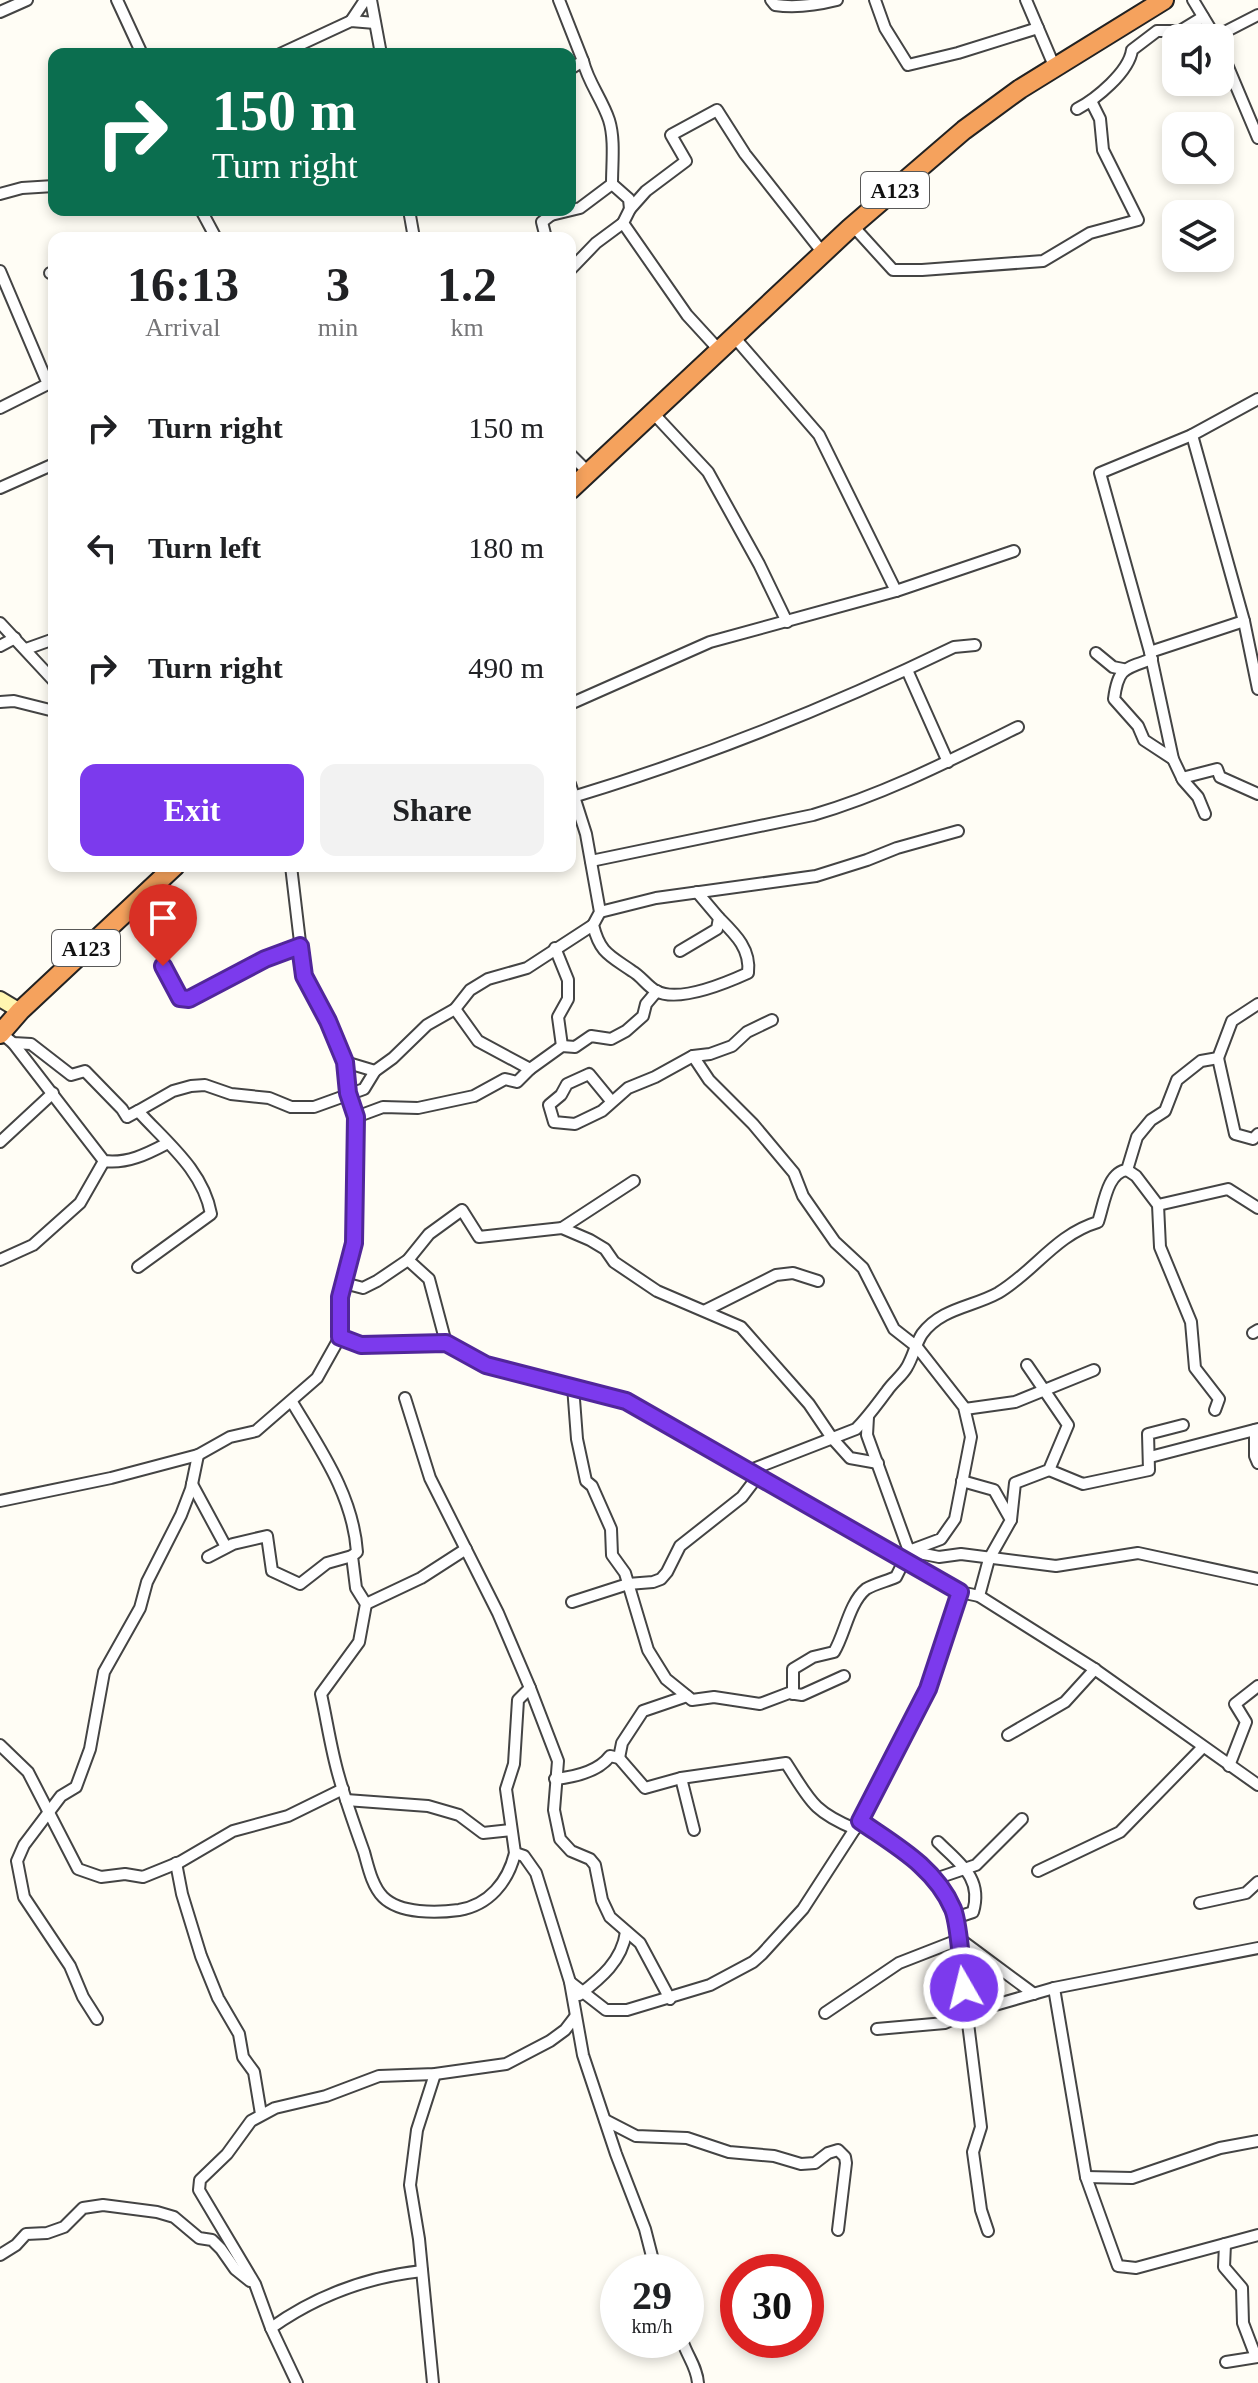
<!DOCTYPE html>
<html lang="en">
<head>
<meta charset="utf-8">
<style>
	:root { --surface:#fff; --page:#f2f2f2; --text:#202124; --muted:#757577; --accent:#7c3aed }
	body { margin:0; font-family:Georgia,serif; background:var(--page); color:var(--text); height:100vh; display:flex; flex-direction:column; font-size:30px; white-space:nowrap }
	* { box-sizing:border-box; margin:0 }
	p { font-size:26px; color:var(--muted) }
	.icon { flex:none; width:44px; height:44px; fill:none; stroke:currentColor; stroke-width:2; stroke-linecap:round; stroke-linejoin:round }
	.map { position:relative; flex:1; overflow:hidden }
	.drawer { position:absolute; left:48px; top:232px; width:528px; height:640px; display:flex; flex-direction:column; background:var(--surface); border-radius:16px; box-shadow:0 4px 12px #0003 }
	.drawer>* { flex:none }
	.banner { position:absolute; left:48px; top:48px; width:528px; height:168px; border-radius:16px; box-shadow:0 4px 12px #0003; background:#0b6e4f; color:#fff; overflow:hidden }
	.tools { position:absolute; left:1162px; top:24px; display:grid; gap:16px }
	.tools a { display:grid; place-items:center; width:72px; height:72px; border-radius:16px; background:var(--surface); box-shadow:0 4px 12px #0003; font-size:40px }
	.speed { position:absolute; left:600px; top:2254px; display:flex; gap:16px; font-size:40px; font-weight:700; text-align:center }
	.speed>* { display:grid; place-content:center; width:104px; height:104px; border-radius:50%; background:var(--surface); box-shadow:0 4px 12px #0003; line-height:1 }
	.speed small { font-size:20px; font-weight:400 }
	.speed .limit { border:12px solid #d22; background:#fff; color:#111 }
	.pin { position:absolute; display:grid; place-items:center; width:68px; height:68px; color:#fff; margin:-82px -34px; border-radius:50% 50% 50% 0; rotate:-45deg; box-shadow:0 0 8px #0007 }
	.pin .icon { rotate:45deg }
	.me { position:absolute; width:88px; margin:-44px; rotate:352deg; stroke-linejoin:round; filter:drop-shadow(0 0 6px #0008) }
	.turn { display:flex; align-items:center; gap:28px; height:168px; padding:0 32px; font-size:36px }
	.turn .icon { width:104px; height:104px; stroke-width:2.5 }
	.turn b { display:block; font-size:56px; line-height:68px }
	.eta { display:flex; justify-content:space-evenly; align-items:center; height:136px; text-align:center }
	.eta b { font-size:48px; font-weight:700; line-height:56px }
	.cta { display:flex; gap:16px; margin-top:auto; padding:16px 32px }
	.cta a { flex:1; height:92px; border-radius:16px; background:var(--accent); color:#fff; font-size:32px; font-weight:700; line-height:92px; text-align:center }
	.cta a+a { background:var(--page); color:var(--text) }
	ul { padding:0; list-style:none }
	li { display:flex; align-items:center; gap:24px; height:120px; padding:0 32px }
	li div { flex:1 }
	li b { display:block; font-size:30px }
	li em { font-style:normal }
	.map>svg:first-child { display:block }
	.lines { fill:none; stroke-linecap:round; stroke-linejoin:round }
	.street-casing { stroke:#444; stroke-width:14 }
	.secondary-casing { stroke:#333; stroke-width:18 }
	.highway-casing { stroke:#222; stroke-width:22 }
	.street { stroke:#fff; stroke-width:10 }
	.secondary { stroke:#fff6b0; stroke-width:14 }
	.highway { stroke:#f5a25d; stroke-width:18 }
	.route-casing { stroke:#51269a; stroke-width:20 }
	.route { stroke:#7c3aed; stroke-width:14 }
	.labels { text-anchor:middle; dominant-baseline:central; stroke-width:8; stroke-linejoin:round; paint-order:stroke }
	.shield { fill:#fff; stroke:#585858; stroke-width:2 }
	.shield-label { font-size:22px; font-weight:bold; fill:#111 }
</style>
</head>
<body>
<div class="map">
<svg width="1258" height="2383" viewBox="0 0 1258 2383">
	<rect width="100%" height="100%" fill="#fffdf5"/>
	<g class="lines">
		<defs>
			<g id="street">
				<polyline points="117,0 142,54"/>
				<polyline points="371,0 381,54"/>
				<polyline points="559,0 583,61 570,69"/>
				<path d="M771,0L775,5C796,8 817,5 837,0"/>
				<polyline points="875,0 885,28 908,65 958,53 1038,28"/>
				<polyline points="1026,0 1055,68"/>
				<polyline points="1193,0 1216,38"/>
				<polyline points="0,12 27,0"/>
				<polyline points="351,21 365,0"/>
				<polyline points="1215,37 1258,15"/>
				<polyline points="1220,48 1258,138"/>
				<polyline points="280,54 351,21 375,23"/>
				<path d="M1077,109C1096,99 1129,72 1132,50L1157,31H1180L1203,17"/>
				<polyline points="612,184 629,199 630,209 646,191 686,161 671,135 717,110 745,154 823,253"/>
				<polyline points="0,194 22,188 54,186"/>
				<polyline points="630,209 623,223 687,315 720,351"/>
				<polyline points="201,210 216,238"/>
				<polyline points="409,210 414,238"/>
				<path d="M551,215L580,208L612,184C612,163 615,139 609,120C602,99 588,82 583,61"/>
				<polyline points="853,226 893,270 922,270 1043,261 1090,233 1138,220 1103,150 1100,119 1091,101"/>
				<polyline points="546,238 542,222 551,215 550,212"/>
				<polyline points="570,270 596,243 623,223"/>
				<polyline points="0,271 48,384 0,408"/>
				<polyline points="50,273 54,272"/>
				<polyline points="1258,399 1192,435 1244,621 1258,689"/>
				<polyline points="653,413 708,472 759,564 787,622"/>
				<polyline points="1192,435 1100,473 1150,652 1173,759 1183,780 1198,797 1205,814"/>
				<polyline points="570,454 589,473"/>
				<polyline points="0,488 54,464"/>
				<polyline points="896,591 1014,551"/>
				<polyline points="0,623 54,681"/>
				<polyline points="0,646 15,638"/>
				<polyline points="26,649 54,639"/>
				<polyline points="1150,652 1244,621"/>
				<polyline points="1096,653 1113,667 1123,669"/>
				<path d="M1152,659C1124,669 1118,668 1114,699L1138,726L1144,740L1173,759"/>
				<polyline points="907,670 948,762"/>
				<polyline points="0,702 14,701 54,711"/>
				<polyline points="570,704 710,642 896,591 819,435 735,338"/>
				<polyline points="1182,778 1217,769 1220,777 1258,794"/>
				<path d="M570,784L586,834L600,912L593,925C600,953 609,955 632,971C641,976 647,986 656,991C679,1003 726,983 748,973C751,949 735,934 719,918"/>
				<path d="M576,796C705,757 832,706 954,647L975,645"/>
				<path d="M591,861L813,815C885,794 951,760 1018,727"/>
				<polyline points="600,912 656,898 816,876 867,860 897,848 958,831"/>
				<polyline points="555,948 568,980 568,999 558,1017 562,1046"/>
				<polyline points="680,951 717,929 719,918 697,892"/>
				<polyline points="163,966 180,998 189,999 265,959 300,946"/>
				<polyline points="455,1009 478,1041 530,1069 562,1046 575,1047 591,1036 611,1039 626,1031 643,1016 646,1004 657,991"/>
				<path d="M1,1033L13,1043L31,1044L71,1075L85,1071L122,1109L127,1117L138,1111C166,1142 203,1170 211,1214L138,1267"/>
				<path d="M13,1043L104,1161C127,1164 147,1154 166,1144"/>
				<polyline points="693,1056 709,1080 753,1124 794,1173 803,1196 835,1242 863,1268 894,1329 917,1347 964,1407 971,1437 955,1519 941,1539 909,1551 867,1435 868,1417"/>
				<polyline points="1218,1058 1235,1134 1253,1139 1258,1134"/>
				<polyline points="345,1062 375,1071"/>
				<polyline points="612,1102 589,1074 567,1084 561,1095 549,1105 554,1122 575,1124 602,1111 628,1088 655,1077 693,1056 710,1054 732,1046 747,1032 772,1020"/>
				<polyline points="138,1111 173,1091 191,1086 205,1085 231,1094 269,1098 291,1107 314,1107 364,1089 375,1071 393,1058 427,1025 455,1009 470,990 488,979 527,968 593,925"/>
				<polyline points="356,1117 383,1107 418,1108 474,1096 505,1079 517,1082 530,1069"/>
				<polyline points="0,1142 53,1093"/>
				<polyline points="1127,1170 1136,1176 1158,1205 1160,1247 1191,1322 1195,1368 1219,1399 1215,1410"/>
				<polyline points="1158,1205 1228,1189 1258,1208"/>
				<polyline points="562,1228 634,1181"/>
				<polyline points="0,1260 33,1245 80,1203 104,1161"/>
				<polyline points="408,1260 429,1279 446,1343"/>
				<polyline points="344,1283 363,1288 377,1281 408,1260 429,1234 462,1210 479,1237 562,1228 590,1240 605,1249 614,1262 657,1291 741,1327 809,1404 832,1438 850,1458 878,1463"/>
				<polyline points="706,1310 776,1275 793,1273 818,1281"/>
				<polyline points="1253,1333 1258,1330"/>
				<polyline points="340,1337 361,1345 446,1343 486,1365 626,1401 960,1592 979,1596 1093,1668 1258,1785"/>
				<polyline points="573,1386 577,1439 586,1481 592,1486 611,1529 612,1555 625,1573 648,1650 666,1679 692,1700 714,1697 760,1704 789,1693 802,1695 844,1676"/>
				<path d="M292,1402C320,1449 353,1495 357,1552L352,1556L356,1588L366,1604L359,1642L321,1694C327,1721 331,1750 339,1777C346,1802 355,1827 364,1852C368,1866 372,1886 383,1897C400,1914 437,1913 459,1910C489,1905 508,1882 515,1853L506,1789L514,1764L518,1700L530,1688L498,1613L430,1478L405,1398"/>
				<polyline points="965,1409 1015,1402 1094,1370"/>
				<polyline points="1255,1430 1255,1456 1258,1463"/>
				<polyline points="1150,1457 1258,1429"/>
				<polyline points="1049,1470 1083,1484 1149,1470 1148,1434 1183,1425"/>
				<path d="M748,1471L856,1429C868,1417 877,1404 887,1391C893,1382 902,1376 907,1367C913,1357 916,1343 922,1334C941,1308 973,1307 998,1293C1035,1271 1055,1235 1098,1222C1104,1205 1107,1172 1127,1170L1137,1137L1151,1120L1165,1111L1177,1080L1201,1061L1218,1058L1232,1021L1258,1004"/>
				<polyline points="962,1481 994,1490 1011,1520 989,1559 979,1596"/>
				<polyline points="192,1484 226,1547"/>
				<polyline points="0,1501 111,1478 198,1455 230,1437 256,1431 317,1378 340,1337 340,1297 354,1243 356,1117 348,1093 345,1062 304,976 291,866"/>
				<polyline points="1011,1520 1015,1483 1049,1470 1068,1425 1027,1365"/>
				<polyline points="208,1557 233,1544 267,1536 272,1571 300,1584 327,1563 352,1556"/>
				<polyline points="572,1602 628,1584 653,1582 661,1579 667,1572 680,1546 742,1497 758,1476"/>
				<polyline points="366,1604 421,1578 466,1549"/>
				<polyline points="530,1688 558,1761 554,1810 560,1839 571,1851 590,1859 595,1865 602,1900 610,1917 640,1943 670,1999"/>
				<path d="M793,1694V1669L813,1657L834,1652C845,1634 849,1603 866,1589C874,1584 887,1581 896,1577L909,1551L939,1557L961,1554L1056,1566L1138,1553L1258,1579"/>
				<polyline points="1008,1735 1065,1702 1095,1669"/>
				<polyline points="0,1745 28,1772 78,1869 101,1877 125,1874 143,1877 180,1862 233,1831 288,1816 343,1789"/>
				<polyline points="619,1758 622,1743 643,1711 687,1696"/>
				<polyline points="1229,1766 1246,1722 1235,1704 1258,1686"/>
				<polyline points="681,1778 694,1830"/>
				<path d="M555,1779C574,1777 598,1772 610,1756L619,1758L645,1788L681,1778L786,1763C810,1800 812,1811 855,1829"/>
				<polyline points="346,1800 428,1806 459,1815 483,1833 511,1830"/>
				<polyline points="860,1821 914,1858 935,1879 954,1911 981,2127 973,2152 981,2210 988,2231"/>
				<path d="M938,1842C960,1864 983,1878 973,1912L955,1918"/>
				<polyline points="515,1853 524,1856 536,1873 570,1982 583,2055 616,2154 645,2229 656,2272"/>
				<polyline points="176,1863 182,1894 201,1956 218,1998 239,2034 243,2057 254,2072 261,2114"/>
				<polyline points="1038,1871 1120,1832 1202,1748"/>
				<polyline points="935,1879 976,1865 1022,1819"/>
				<polyline points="1200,1903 1246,1893 1258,1882"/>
				<polyline points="957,1937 1034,1994"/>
				<polyline points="570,1982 606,2010 627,2010 710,1985 753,1962 762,1954 803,1909 860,1821 928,1689 960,1592"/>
				<polyline points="1054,1988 1086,2177 1118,2266 1136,2268 1258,2235"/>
				<path d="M579,1995C601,1978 622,1961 626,1932"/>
				<polyline points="825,2013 899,1963 958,1940"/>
				<polyline points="97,2019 83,1997 70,1966 24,1897 17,1861 24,1845 61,1796 76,1787 90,1749 104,1672 140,1608 147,1582 181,1515 191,1489 198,1455"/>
				<polyline points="877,2029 945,2023 967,2013 1054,1988 1258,1948"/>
				<polyline points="605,2120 636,2136 687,2138 729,2152 774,2156 801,2164 815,2163 828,2153 838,2150 845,2157 846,2163 838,2230"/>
				<polyline points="1086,2177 1132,2178 1220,2148 1258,2141"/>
				<polyline points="1225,2244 1224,2267 1242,2288 1243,2323 1256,2357"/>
				<polyline points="0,2255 16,2245 26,2234 47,2233 64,2227 83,2208 103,2205 157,2212 174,2217 199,2238 212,2240 221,2249 235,2269 250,2281"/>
				<path d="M271,2328C316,2296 367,2277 422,2271"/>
				<path d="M682,2340C687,2356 697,2367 698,2383"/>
				<polyline points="1226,2362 1258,2357"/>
				<polyline points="297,2383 271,2328 255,2284 199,2190 200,2180 227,2154 251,2121 275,2108 326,2096 379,2076 435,2074 506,2064 550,2041 565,2030 575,2017"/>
				<polyline points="433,2383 419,2239 410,2185 417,2130 435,2074"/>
			</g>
			<polyline id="secondary" points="0,999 20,1011"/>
			<g id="highway">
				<polyline points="570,490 850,228 964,130 1020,89 1164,0"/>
				<polyline points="0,1034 20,1011 175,866"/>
			</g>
		</defs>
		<use href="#street" class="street-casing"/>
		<use href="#secondary" class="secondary-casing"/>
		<use href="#highway" class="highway-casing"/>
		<use href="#street" class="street"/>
		<use href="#secondary" class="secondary"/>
		<use href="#highway" class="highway"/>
	</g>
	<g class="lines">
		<defs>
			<path id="route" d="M163,966L180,998L189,999L265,959L300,946L304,976L328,1021L345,1062L348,1093L356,1117L354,1243L340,1297V1337L361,1345L446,1343L486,1365L626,1401L960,1592L928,1689L860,1821C896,1846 935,1867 953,1909C960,1927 961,1968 964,1988"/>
		</defs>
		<use href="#route" class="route-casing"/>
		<use href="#route" class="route"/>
	</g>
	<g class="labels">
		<g class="shield">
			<rect x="861" y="172" width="68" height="36" rx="6"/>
			<rect x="52" y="930" width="68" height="36" rx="6"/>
		</g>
		<g class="shield-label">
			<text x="895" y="190">A123</text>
			<text x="86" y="948">A123</text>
		</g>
	</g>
</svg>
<div class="tools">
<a><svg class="icon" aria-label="sound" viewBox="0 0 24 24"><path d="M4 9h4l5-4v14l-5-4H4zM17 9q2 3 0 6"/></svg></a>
<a><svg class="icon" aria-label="search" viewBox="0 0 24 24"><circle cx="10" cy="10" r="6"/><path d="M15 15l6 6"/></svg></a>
<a><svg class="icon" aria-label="layers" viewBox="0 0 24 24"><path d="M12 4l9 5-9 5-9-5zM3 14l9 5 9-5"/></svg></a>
</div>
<div class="speed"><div>29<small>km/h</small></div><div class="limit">30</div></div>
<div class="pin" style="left:163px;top:966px;background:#d93025"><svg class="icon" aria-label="arrive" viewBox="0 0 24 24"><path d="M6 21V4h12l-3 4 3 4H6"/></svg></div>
<svg class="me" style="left:964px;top:1988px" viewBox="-20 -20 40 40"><circle r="17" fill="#7c3aed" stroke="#fff" stroke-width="3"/><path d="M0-11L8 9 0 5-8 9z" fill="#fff"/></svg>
<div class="banner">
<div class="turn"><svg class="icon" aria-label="right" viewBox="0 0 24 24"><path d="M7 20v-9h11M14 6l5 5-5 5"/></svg><div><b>150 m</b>Turn right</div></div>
</div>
<section class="drawer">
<div class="eta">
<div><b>16:13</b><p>Arrival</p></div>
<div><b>3</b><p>min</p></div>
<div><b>1.2</b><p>km</p></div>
</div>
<ul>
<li><svg class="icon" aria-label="right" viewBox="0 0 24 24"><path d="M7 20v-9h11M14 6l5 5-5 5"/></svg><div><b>Turn right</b></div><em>150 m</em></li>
<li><svg class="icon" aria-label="left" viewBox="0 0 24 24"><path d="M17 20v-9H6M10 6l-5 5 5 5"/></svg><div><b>Turn left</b></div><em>180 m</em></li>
<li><svg class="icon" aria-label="right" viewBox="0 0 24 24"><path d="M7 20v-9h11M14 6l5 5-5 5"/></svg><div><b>Turn right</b></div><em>490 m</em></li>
</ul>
<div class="cta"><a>Exit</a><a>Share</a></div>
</section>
</div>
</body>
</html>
